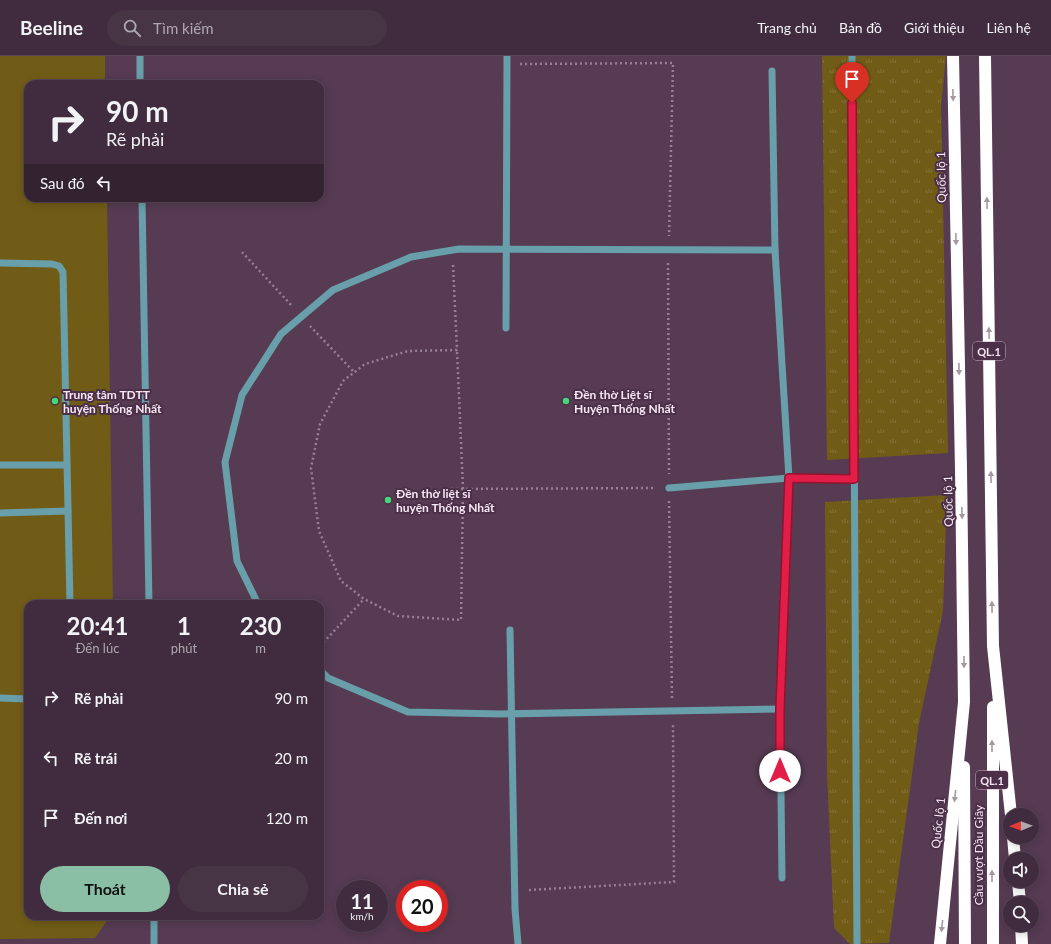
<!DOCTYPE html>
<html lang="vi">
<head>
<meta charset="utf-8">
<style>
	:root { --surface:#402c3e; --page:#473445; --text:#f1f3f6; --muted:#aea7b0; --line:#594858; --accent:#8abfa5 }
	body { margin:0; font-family:Lato,sans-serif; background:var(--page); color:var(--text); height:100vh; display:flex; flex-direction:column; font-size:15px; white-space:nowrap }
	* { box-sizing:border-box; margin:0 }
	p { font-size:13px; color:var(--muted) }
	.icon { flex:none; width:22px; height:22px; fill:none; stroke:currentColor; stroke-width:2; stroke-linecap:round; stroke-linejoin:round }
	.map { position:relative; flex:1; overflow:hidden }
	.side { position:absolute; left:24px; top:544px; width:300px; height:320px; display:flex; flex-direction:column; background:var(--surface); border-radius:12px; box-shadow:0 2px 10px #0003,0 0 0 1px var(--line) }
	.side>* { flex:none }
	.top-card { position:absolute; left:24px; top:24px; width:300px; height:122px; border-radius:12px; box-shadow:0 2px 10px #0003,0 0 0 1px var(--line); background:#402c3e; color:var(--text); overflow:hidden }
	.needle { width:26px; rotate:269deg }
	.controls { position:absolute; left:1003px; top:752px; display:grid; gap:8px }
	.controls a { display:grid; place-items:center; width:36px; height:36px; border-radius:50%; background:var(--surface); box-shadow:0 2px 10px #0003,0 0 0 1px var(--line); font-size:20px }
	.speed { position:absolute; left:336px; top:824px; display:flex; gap:8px; font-size:20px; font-weight:700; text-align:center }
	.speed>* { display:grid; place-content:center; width:52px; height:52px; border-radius:50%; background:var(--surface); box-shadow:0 2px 10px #0003,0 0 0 1px var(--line); line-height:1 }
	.speed small { font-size:10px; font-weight:400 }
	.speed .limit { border:6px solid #d22; background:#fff; color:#111 }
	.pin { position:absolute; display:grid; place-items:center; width:34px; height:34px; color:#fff; margin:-41px -17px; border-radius:50% 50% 50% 0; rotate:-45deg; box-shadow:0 0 4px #0007 }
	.pin .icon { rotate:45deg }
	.me { position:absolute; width:44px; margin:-22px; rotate:0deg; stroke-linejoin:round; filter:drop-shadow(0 0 3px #0008) }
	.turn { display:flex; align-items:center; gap:14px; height:84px; padding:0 16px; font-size:18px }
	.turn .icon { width:52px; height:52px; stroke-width:2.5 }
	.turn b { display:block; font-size:28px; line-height:34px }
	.then { display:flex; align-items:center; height:38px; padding:0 16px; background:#0003; gap:8px; font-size:15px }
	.eta { display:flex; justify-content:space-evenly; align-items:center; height:68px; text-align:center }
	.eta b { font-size:24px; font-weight:700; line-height:28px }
	.primary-button { display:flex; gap:8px; margin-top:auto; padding:8px 16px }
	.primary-button a { flex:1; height:46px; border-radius:24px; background:var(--accent); color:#111; font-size:16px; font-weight:700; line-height:46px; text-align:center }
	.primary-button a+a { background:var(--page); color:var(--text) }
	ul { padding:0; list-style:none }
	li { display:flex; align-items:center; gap:12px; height:60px; padding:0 16px }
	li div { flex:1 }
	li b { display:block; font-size:15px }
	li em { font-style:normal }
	header { display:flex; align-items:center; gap:24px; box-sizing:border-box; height:56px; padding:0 20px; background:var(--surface); border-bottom:1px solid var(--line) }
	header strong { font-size:19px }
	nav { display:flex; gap:22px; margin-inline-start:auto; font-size:14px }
	.search { width:280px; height:36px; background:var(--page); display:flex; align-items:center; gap:10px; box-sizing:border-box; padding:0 14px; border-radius:22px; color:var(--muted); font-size:15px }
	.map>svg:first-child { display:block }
	.grass { fill:url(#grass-tufts) }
	.pitch { fill:#715c17 }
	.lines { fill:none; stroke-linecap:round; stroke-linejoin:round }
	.path { stroke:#978094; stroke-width:2.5; stroke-dasharray:2 3; stroke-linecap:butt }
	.minor { stroke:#699faa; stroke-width:7 }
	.highway { stroke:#fff; stroke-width:12 }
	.oneway { fill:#a598a3 }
	.route-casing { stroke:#92132f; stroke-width:10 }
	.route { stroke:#e11d48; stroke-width:7 }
	.poi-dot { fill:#45d77a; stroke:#4b3047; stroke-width:1.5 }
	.labels { text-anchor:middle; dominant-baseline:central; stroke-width:4; stroke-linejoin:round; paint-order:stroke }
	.shield { fill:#4b3047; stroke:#c3afc0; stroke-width:1 }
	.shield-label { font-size:11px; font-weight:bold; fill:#f7e6f4 }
	.street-label { font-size:12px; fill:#f7e6f4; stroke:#4b3047 }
	.poi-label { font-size:12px; font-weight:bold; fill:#f7e6f4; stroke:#4b3047; text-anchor:start }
</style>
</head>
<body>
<header>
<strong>Beeline</strong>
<div class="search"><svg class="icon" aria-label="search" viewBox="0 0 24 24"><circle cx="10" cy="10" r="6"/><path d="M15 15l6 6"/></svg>Tìm kiếm</div>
<nav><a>Trang chủ</a><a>Bản đồ</a><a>Giới thiệu</a><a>Liên hệ</a></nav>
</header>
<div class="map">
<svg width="1051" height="888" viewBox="0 0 1051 888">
	<defs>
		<pattern id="grass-tufts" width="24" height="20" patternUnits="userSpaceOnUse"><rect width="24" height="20" fill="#715c17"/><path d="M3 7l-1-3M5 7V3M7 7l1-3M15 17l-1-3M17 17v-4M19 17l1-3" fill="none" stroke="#867339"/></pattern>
	</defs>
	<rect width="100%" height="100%" fill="#563b52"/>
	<g class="grass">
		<polygon points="822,0 946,0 941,49 948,397 827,404"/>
		<polygon points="947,439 943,555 919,667 889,887 850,888 834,872 827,718 825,446"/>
	</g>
	<polygon class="pitch" points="0,0 105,0 105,28 28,28 28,142 107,142 113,548 28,548 28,860 110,860 95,882 0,883"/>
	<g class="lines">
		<g class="path">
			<polyline points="520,8 673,7 669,180"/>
			<polyline points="242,196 292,250"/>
			<polyline points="668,207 669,418"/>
			<polyline points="453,209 457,294 408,295 365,308 343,325 320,368 311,412 319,475 341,525 364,543 398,560 461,564 463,432 457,294"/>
			<polyline points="310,270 354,316"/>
			<polyline points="451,433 656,432"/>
			<polyline points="669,445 672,642"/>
			<polyline points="320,590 364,543"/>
			<polyline points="529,834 674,826 673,669"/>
		</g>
		<g class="minor">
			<polyline points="140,0 140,28"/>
			<polyline points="852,0 857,888"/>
			<polyline points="772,15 775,194"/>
			<polyline points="142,142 149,548"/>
			<polyline points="0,207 52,208 59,210 63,216 70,548"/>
			<polyline points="506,272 507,0"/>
			<polyline points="0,409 67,409"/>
			<polyline points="669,432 789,422 854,423"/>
			<polyline points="0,457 68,455"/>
			<polyline points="258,548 237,505 225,406 242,339 281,278 333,234 411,201 459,193 775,194 789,422 780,653 782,822"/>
			<polyline points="510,574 515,853 518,888"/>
			<polyline points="320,614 328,622 408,656 501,658 780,653"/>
			<polyline points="0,642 28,643"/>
			<polyline points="154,860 154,888"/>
		</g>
		<g class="highway">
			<polyline points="985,0 993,590 1011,759"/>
			<polyline points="993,651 993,888"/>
			<polyline points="964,711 965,888"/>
			<polyline points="1013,781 1015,803"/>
			<polyline points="1018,825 1020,847"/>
			<polyline points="1021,869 1022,888"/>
			<polyline points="940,888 964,646 961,413 953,0"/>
		</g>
	</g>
	<defs><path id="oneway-solid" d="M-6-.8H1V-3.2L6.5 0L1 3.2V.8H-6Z"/></defs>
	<g class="oneway">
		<use href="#oneway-solid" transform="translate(953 39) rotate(89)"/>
		<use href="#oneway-solid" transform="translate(987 147) rotate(-91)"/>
		<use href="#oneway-solid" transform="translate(956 183) rotate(89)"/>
		<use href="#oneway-solid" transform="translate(989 277) rotate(-91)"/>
		<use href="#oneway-solid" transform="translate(959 313) rotate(89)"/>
		<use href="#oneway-solid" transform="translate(991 421) rotate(-91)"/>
		<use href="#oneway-solid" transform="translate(962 457) rotate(89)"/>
		<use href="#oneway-solid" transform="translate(992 551) rotate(-91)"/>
		<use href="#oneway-solid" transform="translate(964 606) rotate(90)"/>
		<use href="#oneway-solid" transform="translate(992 690) rotate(-90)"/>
		<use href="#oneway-solid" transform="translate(955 740) rotate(96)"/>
		<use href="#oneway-solid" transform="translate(992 820) rotate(-90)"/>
		<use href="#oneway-solid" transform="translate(942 870) rotate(96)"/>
	</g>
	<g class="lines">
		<defs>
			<polyline id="route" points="780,715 780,653 789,422 854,423 852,47"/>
		</defs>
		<use href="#route" class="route-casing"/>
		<use href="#route" class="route"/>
	</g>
	<g class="poi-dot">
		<circle cx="55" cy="345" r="4"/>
		<circle cx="566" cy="345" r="4"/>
		<circle cx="388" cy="444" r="4"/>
	</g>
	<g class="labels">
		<g class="shield">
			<rect x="973" y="286" width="32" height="18" rx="3"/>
			<rect x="976" y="715" width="32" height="18" rx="3"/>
		</g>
		<g class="shield-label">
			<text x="989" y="295">QL.1</text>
			<text x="992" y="724">QL.1</text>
		</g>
		<g class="street-label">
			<text transform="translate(941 121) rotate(-91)">Quốc lộ 1</text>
			<text transform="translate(948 445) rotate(-91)">Quốc lộ 1</text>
			<text transform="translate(938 767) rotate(-84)">Quốc lộ 1</text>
			<text transform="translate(978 799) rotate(-90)">Cầu vượt Dầu Giây</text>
		</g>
		<g class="poi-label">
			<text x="63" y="338">Trung tâm TDTT<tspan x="63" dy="14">huyện Thống Nhất</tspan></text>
			<text x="574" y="338">Đền thờ Liệt sĩ<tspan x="574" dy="14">Huyện Thống Nhất</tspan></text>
			<text x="396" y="437">Đền thờ liệt sĩ<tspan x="396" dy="14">huyện Thống Nhất</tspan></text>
		</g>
	</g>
</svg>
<div class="controls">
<a><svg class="needle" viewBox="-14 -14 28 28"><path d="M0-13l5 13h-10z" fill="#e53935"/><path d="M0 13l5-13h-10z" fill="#aea7b0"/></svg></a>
<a><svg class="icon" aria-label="sound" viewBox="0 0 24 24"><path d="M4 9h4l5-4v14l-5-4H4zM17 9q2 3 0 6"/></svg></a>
<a><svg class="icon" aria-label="search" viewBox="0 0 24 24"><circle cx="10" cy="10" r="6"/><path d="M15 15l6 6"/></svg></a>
</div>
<div class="speed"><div>11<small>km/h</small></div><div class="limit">20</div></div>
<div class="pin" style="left:852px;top:47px;background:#d93025"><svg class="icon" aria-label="arrive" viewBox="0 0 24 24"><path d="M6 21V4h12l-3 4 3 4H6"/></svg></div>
<svg class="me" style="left:780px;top:715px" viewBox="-20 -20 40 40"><circle r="19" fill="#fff"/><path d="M0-13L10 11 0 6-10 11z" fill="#e11d48"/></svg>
<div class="top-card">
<div class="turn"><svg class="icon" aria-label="right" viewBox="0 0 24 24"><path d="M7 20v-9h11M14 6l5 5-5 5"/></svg><div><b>90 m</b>Rẽ phải</div></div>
<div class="then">Sau đó<svg class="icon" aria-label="left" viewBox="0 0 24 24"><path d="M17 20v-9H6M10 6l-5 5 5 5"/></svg></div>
</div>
<section class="side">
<div class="eta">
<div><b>20:41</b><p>Đến lúc</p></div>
<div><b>1</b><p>phút</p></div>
<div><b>230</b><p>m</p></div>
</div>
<ul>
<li><svg class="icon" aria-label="right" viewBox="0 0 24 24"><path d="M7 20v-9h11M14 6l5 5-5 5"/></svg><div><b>Rẽ phải</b></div><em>90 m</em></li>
<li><svg class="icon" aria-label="left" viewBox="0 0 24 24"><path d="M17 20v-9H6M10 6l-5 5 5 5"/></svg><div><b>Rẽ trái</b></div><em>20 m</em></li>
<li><svg class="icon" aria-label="arrive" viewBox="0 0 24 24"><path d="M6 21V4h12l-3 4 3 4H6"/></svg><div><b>Đến nơi</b></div><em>120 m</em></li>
</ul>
<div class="primary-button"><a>Thoát</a><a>Chia sẻ</a></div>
</section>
</div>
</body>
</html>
